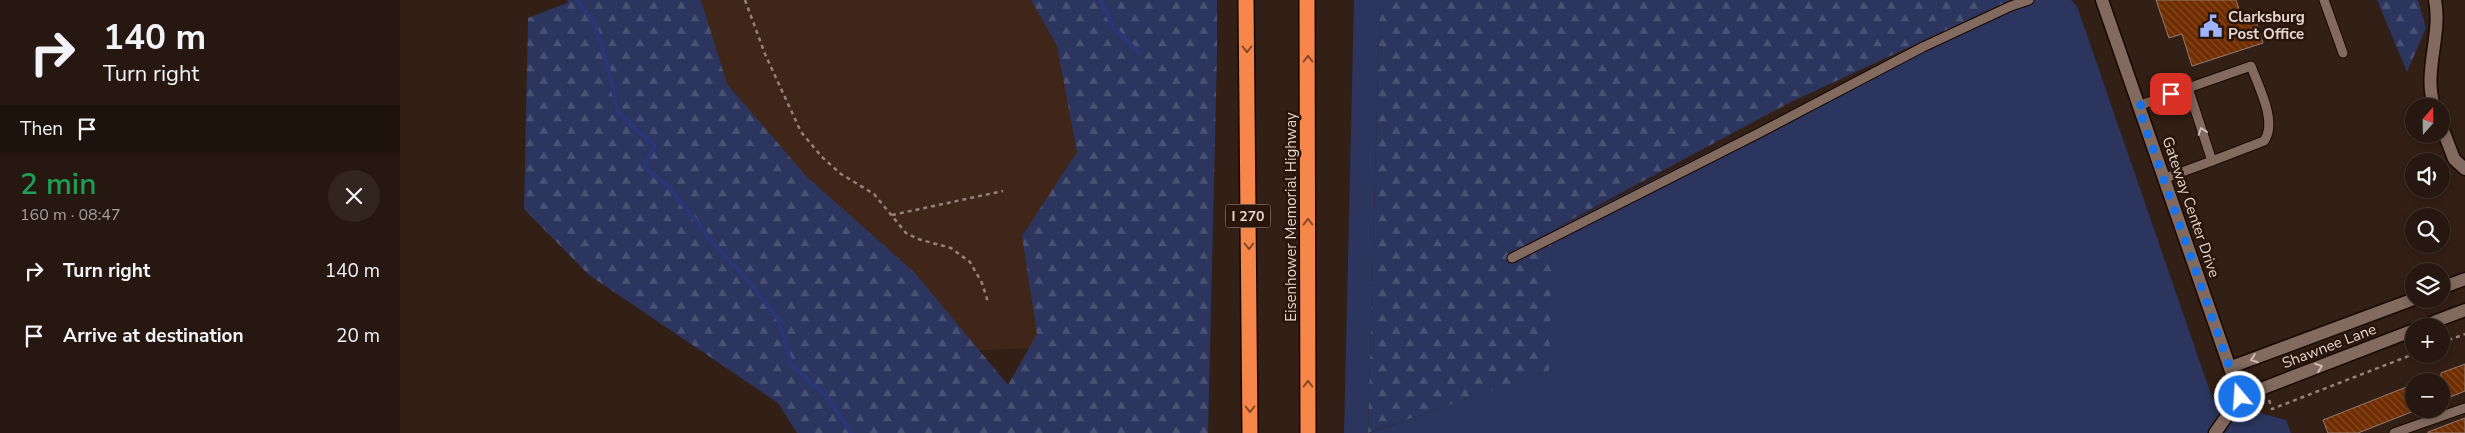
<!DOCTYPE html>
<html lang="en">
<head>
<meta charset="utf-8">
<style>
	:root { --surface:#261710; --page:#32241e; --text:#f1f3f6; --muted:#a49f9f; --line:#423630 }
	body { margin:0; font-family:"Nunito Sans",sans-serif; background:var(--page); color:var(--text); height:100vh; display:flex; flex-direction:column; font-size:19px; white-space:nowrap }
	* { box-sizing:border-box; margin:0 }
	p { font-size:16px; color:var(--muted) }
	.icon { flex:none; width:28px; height:28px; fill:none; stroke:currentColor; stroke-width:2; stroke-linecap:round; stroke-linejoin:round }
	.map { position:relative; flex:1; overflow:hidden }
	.drawer { display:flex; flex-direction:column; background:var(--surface); width:400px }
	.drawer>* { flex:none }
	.hud { background:#261710; color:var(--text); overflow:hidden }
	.needle { width:32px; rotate:20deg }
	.fabs { position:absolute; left:2005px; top:98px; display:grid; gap:10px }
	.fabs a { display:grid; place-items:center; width:45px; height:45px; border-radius:50%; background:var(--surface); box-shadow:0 2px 8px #0003,0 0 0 1px var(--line); font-size:25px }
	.pin { position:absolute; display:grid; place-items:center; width:42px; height:42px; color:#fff; margin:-21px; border-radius:10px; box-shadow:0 2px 8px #0006 }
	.me { position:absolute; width:55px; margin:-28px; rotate:342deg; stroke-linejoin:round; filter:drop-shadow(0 0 4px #0008) }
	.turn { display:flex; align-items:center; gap:18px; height:105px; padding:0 20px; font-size:22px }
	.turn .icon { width:65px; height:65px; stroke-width:2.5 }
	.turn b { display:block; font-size:35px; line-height:42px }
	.then { display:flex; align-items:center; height:48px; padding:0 20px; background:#0003; gap:10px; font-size:19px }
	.round { display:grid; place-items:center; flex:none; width:52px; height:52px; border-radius:26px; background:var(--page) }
	.overview { display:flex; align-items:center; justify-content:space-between; height:85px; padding:0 20px }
	h1 { font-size:30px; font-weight:600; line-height:38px; color:#1e9e55 }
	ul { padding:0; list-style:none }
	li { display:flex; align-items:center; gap:15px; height:65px; padding:0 20px }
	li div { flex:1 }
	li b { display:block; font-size:19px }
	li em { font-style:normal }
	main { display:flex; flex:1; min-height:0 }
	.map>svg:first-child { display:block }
	.built { fill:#402619 }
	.green { fill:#2b355e }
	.forest { fill:url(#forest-firs) }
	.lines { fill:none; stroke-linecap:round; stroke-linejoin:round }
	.stream { stroke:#2a3675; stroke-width:4.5 }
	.building { fill:url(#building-back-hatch); stroke:#957c70 }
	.service-casing { stroke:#190802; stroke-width:11 }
	.minor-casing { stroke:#190802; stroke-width:15 }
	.tertiary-casing { stroke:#190802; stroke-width:15 }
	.motorway-casing { stroke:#190802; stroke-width:18 }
	.path { stroke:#94837b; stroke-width:2.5; stroke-dasharray:4 4; stroke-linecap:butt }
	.service { stroke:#836a5f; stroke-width:9 }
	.minor { stroke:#836a5f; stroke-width:12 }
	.tertiary { stroke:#836a5f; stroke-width:12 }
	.motorway { stroke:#f6864a; stroke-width:15 }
	.oneway { stroke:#854828 }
	.oneway2 { stroke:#ccbbb3 }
	.route { stroke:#1a73e8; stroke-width:9; stroke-dasharray:0 16.2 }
	.labels { text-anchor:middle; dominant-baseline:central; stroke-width:5; stroke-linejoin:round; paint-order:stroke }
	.shield { fill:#28150c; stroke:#ac9c94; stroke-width:1 }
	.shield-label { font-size:14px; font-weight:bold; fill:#e4d6cf }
	.poi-label { font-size:15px; font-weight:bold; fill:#e4d6cf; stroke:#28150c; text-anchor:start }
	.street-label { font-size:15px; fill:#e4d6cf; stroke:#28150c }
</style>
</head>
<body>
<main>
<section class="drawer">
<div class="hud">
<div class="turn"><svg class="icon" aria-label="right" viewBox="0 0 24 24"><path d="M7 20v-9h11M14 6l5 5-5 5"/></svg><div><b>140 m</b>Turn right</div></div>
<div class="then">Then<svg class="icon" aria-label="arrive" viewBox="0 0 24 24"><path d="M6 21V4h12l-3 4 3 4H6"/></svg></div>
</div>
<div class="overview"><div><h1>2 min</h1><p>160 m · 08:47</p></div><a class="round"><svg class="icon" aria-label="close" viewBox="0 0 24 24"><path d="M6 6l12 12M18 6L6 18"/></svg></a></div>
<ul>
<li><svg class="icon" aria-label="right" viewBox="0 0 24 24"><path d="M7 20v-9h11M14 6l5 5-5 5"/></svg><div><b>Turn right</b></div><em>140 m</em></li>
<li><svg class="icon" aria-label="arrive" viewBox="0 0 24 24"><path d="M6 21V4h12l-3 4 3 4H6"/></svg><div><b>Arrive at destination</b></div><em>20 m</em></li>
</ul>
</section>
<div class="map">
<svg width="2065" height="433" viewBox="0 0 2065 433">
	<defs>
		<pattern id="forest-firs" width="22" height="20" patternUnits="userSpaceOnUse" patternTransform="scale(1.25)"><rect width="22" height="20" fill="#2b355e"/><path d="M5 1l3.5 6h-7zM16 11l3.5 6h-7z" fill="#4a5274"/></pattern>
		<pattern id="building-back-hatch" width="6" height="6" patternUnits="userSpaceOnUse" patternTransform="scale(1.25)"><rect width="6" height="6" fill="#702d00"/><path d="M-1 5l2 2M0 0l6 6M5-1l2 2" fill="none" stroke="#844b24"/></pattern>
	</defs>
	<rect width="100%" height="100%" fill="#321f15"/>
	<polygon class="built" points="193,0 793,0 805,343 524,352"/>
	<g class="green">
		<polygon points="954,0 980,0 968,433 944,433"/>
		<polygon points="1613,0 1671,0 1677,6 1813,400 1886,420 1891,433 969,433 1148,371 1152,230"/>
	</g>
	<g class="forest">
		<polygon points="168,0 301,0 327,84 406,176 515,273 608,385 637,334 622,236 677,152 657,46 631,0 817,0 817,53 808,433 397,433 378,403 189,275 124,209 128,18 167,3"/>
		<polygon points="980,0 1611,0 1389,103 1152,230 1149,371 968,433"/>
		<polygon points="1977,0 2018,0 2026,28 2007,72"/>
	</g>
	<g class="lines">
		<g class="stream">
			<polyline points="177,0 194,22 212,82 217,112 255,146 243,166 269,187 319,250 346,278 379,320 391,364 428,398 451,433"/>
			<polyline points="700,0 714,28 739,53"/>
		</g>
	</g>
	<g class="building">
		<polygon points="1756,0 1836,0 1842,18 1854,15 1863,43 1792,66 1782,34 1769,38"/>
		<polygon points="2065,364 2065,391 2041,401 2041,373"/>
		<polygon points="2014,384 2014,411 1958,433 1928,433 1923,420"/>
		<polygon points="2065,418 2065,433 2028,433 2028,432"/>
	</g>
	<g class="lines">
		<defs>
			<g id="service">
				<polyline points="1924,0 1943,53"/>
				<path d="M1788,88L1851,66C1858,86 1878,122 1864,141L1812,161"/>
				<polyline points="1738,106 1788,88 1812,161 1763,179"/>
				<polyline points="1112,258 1359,133 1523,47 1611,6 1629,0"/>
				<polyline points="1994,433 2065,408"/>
			</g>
			<g id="minor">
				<path d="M2034,106C2023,71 2042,35 2035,0"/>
				<polyline points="2041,125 2054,159 2065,169"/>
				<polyline points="1815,433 1840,397"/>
			</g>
			<g id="tertiary">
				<polyline points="1702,0 1840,397 2014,330"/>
				<polyline points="2041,288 2065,279"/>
				<polyline points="2023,326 2065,310"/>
				<polyline points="1831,367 2014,299"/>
			</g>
			<g id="motorway">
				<polyline points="846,0 850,433"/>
				<polyline points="907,0 908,433"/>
			</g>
		</defs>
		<use href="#service" class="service-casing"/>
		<use href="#minor" class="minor-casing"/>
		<use href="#tertiary" class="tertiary-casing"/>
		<use href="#motorway" class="motorway-casing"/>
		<g class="path">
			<polyline points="345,0 365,54 401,132 422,157 441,174 474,194 506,233 518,239 551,248 570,262 582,283 588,302"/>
			<polyline points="492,215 603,191"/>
			<polyline points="2041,343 2065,334"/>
			<polyline points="1869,400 1872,409 2014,354"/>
		</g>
		<use href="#service" class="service"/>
		<use href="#minor" class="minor"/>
		<use href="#tertiary" class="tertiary"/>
		<use href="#motorway" class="motorway"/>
	</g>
	<defs><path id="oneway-chevron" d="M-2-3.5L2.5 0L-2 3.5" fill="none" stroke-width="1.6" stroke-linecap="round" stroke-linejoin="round" transform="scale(1.25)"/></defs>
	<g class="oneway">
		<use href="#oneway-chevron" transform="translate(847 49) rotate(90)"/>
		<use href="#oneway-chevron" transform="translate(908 59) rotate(-90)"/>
		<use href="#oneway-chevron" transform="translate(908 222) rotate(-90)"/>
		<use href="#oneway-chevron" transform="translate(849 246) rotate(90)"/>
		<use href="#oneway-chevron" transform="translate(908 384) rotate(-90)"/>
		<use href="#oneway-chevron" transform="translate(850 409) rotate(90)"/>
	</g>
	<g class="oneway2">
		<use href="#oneway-chevron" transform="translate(1802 131) rotate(-109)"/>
		<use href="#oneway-chevron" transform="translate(1854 359) rotate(160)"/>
		<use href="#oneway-chevron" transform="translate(1919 367) rotate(-21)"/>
	</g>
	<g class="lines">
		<polyline class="route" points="1771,94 1738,106 1840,397"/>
	</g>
	<defs>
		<symbol id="civic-bare" viewBox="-9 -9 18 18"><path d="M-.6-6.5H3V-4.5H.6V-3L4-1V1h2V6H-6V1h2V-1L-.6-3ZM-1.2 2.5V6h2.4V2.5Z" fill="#9fb3fd" stroke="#28150c" stroke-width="2.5" paint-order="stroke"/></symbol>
	</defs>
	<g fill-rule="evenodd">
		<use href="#civic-bare" x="1795" y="10" width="32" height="32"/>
	</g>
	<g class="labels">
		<rect class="shield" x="825.5" y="204.5" width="45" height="23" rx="4"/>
		<g class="shield-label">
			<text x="848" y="216">I 270</text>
		</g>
		<g class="poi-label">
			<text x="1828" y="17">Clarksburg<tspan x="1828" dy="17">Post Office</tspan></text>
		</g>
		<g class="street-label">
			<text transform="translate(1791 207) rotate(71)">Gateway Center Drive</text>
			<text transform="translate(891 217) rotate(-90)">Eisenhower Memorial Highway</text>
			<text transform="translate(1929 346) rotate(-21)">Shawnee Lane</text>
		</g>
	</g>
</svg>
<div class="fabs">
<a><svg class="needle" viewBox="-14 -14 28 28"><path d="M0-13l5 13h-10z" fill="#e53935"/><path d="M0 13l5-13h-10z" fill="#a49f9f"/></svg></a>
<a><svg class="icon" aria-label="sound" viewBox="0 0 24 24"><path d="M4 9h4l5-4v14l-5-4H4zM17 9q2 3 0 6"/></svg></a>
<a><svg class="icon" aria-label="search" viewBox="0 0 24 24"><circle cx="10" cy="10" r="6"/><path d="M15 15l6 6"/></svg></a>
<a><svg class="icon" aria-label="layers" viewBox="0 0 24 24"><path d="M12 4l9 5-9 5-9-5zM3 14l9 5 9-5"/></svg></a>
<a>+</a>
<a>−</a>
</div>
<div class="pin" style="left:1771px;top:94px;background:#d93025"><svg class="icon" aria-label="arrive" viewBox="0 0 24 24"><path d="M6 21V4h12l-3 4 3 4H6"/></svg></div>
<svg class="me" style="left:1840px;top:397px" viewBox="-20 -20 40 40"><circle r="17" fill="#1a73e8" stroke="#fff" stroke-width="3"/><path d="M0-11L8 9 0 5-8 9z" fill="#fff"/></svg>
</div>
</main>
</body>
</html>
